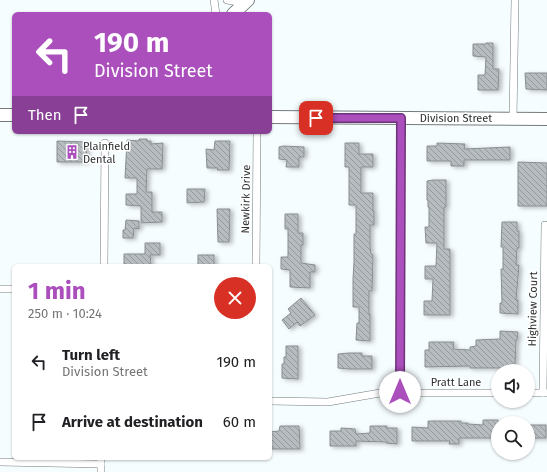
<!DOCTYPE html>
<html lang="en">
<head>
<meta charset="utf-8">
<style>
	:root { --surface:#fff; --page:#f6f6f6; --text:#202124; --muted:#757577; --accent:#aa4fbb }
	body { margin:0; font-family:"Fira Sans",sans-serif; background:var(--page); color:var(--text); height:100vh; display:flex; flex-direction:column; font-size:15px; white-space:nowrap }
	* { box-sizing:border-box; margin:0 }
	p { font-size:13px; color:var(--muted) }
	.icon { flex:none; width:22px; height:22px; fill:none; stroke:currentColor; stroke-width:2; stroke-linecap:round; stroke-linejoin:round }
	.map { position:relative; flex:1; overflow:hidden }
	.panel { position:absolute; left:12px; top:264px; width:260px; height:196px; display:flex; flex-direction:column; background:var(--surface); border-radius:6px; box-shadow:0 1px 3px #0004 }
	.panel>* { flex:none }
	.top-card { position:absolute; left:12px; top:12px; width:260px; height:122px; border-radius:6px; box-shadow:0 1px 3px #0004; background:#aa4fbb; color:#fff; overflow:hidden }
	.controls { position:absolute; left:491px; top:364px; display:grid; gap:8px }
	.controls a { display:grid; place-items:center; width:44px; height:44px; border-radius:50%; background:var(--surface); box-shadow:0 1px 3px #0004; font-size:20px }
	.pin { position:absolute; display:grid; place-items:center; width:34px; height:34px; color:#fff; margin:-17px; border-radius:8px; box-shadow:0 2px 6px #0006 }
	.me { position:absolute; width:44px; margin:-22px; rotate:0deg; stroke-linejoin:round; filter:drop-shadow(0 0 3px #0008) }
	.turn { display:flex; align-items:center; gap:14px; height:84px; padding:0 16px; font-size:18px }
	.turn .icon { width:52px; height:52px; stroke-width:2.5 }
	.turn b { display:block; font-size:28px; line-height:34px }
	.then { display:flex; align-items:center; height:38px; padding:0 16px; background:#0003; gap:8px; font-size:15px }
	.round { display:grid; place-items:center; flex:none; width:42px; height:42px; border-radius:21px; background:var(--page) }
	.overview { display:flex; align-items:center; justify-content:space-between; height:68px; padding:0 16px }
	h1 { font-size:24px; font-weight:700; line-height:30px; color:var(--accent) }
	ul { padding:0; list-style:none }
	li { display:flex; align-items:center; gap:12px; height:60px; padding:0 16px }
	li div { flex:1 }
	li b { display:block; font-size:15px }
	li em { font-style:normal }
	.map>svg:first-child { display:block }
	.building { fill:url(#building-back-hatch); stroke:#898e92; filter:url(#shadow) }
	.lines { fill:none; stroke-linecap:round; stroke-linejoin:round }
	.minor-casing { stroke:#747a7c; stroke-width:8 }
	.primary-casing { stroke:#747a7c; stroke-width:14 }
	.minor { stroke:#fff; stroke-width:7 }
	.primary { stroke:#fff; stroke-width:12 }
	.route-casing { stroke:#6e337a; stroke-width:10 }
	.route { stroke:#aa4fbb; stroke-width:7 }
	.labels { text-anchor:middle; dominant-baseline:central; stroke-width:3; stroke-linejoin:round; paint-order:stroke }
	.street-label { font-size:11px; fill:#2d3031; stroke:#fff }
	.poi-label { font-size:11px; fill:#2d3031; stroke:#fff; text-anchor:start }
</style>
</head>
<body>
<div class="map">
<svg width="547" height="472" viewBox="0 0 547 472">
	<defs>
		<pattern id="building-back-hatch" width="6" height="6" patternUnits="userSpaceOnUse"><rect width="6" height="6" fill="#b6bcbf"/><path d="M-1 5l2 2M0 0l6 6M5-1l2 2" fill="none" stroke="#94999c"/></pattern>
		<filter id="shadow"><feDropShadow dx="3" dy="1.5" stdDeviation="2" flood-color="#0004"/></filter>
	</defs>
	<rect width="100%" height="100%" fill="#f6fdff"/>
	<g class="building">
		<polygon points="486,43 493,43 493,69 499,69 498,90 478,90 478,75 485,75 486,57 473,56 473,44 486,44"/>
		<polygon points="525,73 547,73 547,90 526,89"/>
		<polygon points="139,139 147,139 147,141 151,141 151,144 163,143 162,169 147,169 146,192 152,192 152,212 162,212 162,222 141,223 141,206 126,205 126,194 137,194 137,178 125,178 127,140 139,141"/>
		<polygon points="57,141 87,142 86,162 57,162"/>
		<polygon points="215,141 230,141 229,170 217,170 218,168 207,168 206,149 214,150"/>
		<polygon points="345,143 359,143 359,154 373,154 373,167 361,167 361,193 373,193 373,211 374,211 374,225 370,225 370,247 371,254 373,255 372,291 369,291 369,314 370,314 370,341 356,340 357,323 359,323 359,307 353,307 353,279 354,262 354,234 356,234 356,205 349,205 349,167 345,167"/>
		<polygon points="437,143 465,144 464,149 510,147 510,160 464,160 464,166 451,166 451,161 427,161 427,146 437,146"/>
		<polygon points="283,146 304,147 304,157 299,157 299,167 286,167 287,160 279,159 279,147"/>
		<polygon points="518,162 547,163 547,206 518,206"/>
		<polygon points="433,180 446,180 446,207 444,207 444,249 450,249 450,315 424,315 424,301 432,301 433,279 425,279 425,266 436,266 437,243 426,243 425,227 429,227 429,207 428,207 428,200 427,200 427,181"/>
		<polygon points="187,189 205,189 204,202 187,203"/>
		<polygon points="217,209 230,209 229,242 218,242"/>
		<polygon points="285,214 298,214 298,233 303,233 303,245 301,245 301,263 315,265 315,272 310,272 310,288 290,287 290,270 281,269 281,257 288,257 288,229 285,229"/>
		<polygon points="126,220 139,221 139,229 134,228 133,238 123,238 123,230 125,230"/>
		<polygon points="502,222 517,222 517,231 519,231 519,248 517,248 516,265 519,265 516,300 518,300 518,314 500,313 500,303 502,303 501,269 503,269 503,247 501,247"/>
		<polygon points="145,243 160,243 160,255 150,255 151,265 124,266 124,254 145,254"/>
		<rect x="198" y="255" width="16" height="11"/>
		<polygon points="301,298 315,315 300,326 297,322 289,329 282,320 291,313 288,309"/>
		<polygon points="500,331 518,332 517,340 516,340 515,365 506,365 507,368 470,368 470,366 425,367 425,350 429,350 429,342 454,342 453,349 470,350 470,347 476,346 476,340 500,339"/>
		<polygon points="286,346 298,346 298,379 282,378 282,364 284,364 284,357 286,357"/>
		<polygon points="349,353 362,353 362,356 372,356 372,369 349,369 338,368 338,354"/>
		<polygon points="483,420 498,420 498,438 459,438 459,444 449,444 450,441 412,441 412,427 428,428 428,421 461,421 461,423 468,423 468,424 483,425"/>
		<rect x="528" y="425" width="18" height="13"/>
		<polygon points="280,426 299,426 300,449 270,449 270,432 279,431"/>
		<polygon points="370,426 387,426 387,428 397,428 397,444 386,443 386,442 356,441 356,446 330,446 330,431 341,431 341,428 355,429 356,434 370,433"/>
	</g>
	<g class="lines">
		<defs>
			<g id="minor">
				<polyline points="214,0 216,14"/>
				<polyline points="227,0 244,3"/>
				<polyline points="513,119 515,0"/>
				<polyline points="104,266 105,143"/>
				<polyline points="256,266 257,132"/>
				<polyline points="0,289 14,289"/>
				<polyline points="400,392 401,118"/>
				<polyline points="528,393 547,393"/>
				<polyline points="543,393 545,225"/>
				<polyline points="270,401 328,402 380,393 498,393"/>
				<polyline points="0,462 101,464"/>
				<polyline points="101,472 101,458"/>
			</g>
			<g id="primary">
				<polyline points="233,14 248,0"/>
				<polyline points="0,115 14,115"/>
				<polyline points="270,117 547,119"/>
			</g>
		</defs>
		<use href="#minor" class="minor-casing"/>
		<use href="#primary" class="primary-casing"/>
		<use href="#minor" class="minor"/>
		<use href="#primary" class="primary"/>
	</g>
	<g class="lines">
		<defs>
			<polyline id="route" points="316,118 401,118 400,392"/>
		</defs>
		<use href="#route" class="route-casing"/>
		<use href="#route" class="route"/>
	</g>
	<defs>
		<symbol id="building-bare" viewBox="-9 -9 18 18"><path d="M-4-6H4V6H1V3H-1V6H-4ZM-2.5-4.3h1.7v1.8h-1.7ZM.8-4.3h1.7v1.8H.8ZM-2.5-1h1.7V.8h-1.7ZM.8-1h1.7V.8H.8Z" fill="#aa4fbb" stroke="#fff" stroke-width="2.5" paint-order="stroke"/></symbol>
	</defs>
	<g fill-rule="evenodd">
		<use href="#building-bare" x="62" y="142" width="20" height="20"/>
	</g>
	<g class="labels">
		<g class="street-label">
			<text x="456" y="118">Division Street</text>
			<text transform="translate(246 199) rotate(-89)">Newkirk Drive</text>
			<text transform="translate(533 309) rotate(-89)">Highview Court</text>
			<text x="456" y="382">Pratt Lane</text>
		</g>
		<g class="poi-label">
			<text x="83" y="146">Plainfield<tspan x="83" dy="13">Dental</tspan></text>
		</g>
	</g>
</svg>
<div class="controls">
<a><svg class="icon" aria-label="sound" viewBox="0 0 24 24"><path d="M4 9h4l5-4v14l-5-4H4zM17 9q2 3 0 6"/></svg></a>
<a><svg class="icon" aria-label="search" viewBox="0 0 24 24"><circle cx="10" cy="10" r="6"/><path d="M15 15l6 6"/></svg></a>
</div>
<div class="pin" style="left:316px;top:118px;background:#d93025"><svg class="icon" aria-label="arrive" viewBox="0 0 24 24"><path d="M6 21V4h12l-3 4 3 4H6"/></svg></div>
<svg class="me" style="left:400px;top:392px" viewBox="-20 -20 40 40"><circle r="19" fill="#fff"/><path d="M0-13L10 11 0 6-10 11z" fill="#aa4fbb"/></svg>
<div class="top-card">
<div class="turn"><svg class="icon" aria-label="left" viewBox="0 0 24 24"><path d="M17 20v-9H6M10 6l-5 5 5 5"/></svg><div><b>190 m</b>Division Street</div></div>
<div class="then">Then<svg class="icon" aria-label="arrive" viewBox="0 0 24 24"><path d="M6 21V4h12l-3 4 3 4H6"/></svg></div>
</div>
<section class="panel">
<div class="overview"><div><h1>1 min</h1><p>250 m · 10:24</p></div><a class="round" style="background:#d93025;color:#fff"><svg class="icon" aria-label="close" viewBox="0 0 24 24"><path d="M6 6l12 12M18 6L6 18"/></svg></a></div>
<ul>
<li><svg class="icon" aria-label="left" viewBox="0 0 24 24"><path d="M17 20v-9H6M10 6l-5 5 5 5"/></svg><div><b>Turn left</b><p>Division Street</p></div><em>190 m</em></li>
<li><svg class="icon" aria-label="arrive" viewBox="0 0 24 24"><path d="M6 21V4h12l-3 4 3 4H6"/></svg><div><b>Arrive at destination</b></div><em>60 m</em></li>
</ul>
</section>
</div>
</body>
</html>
